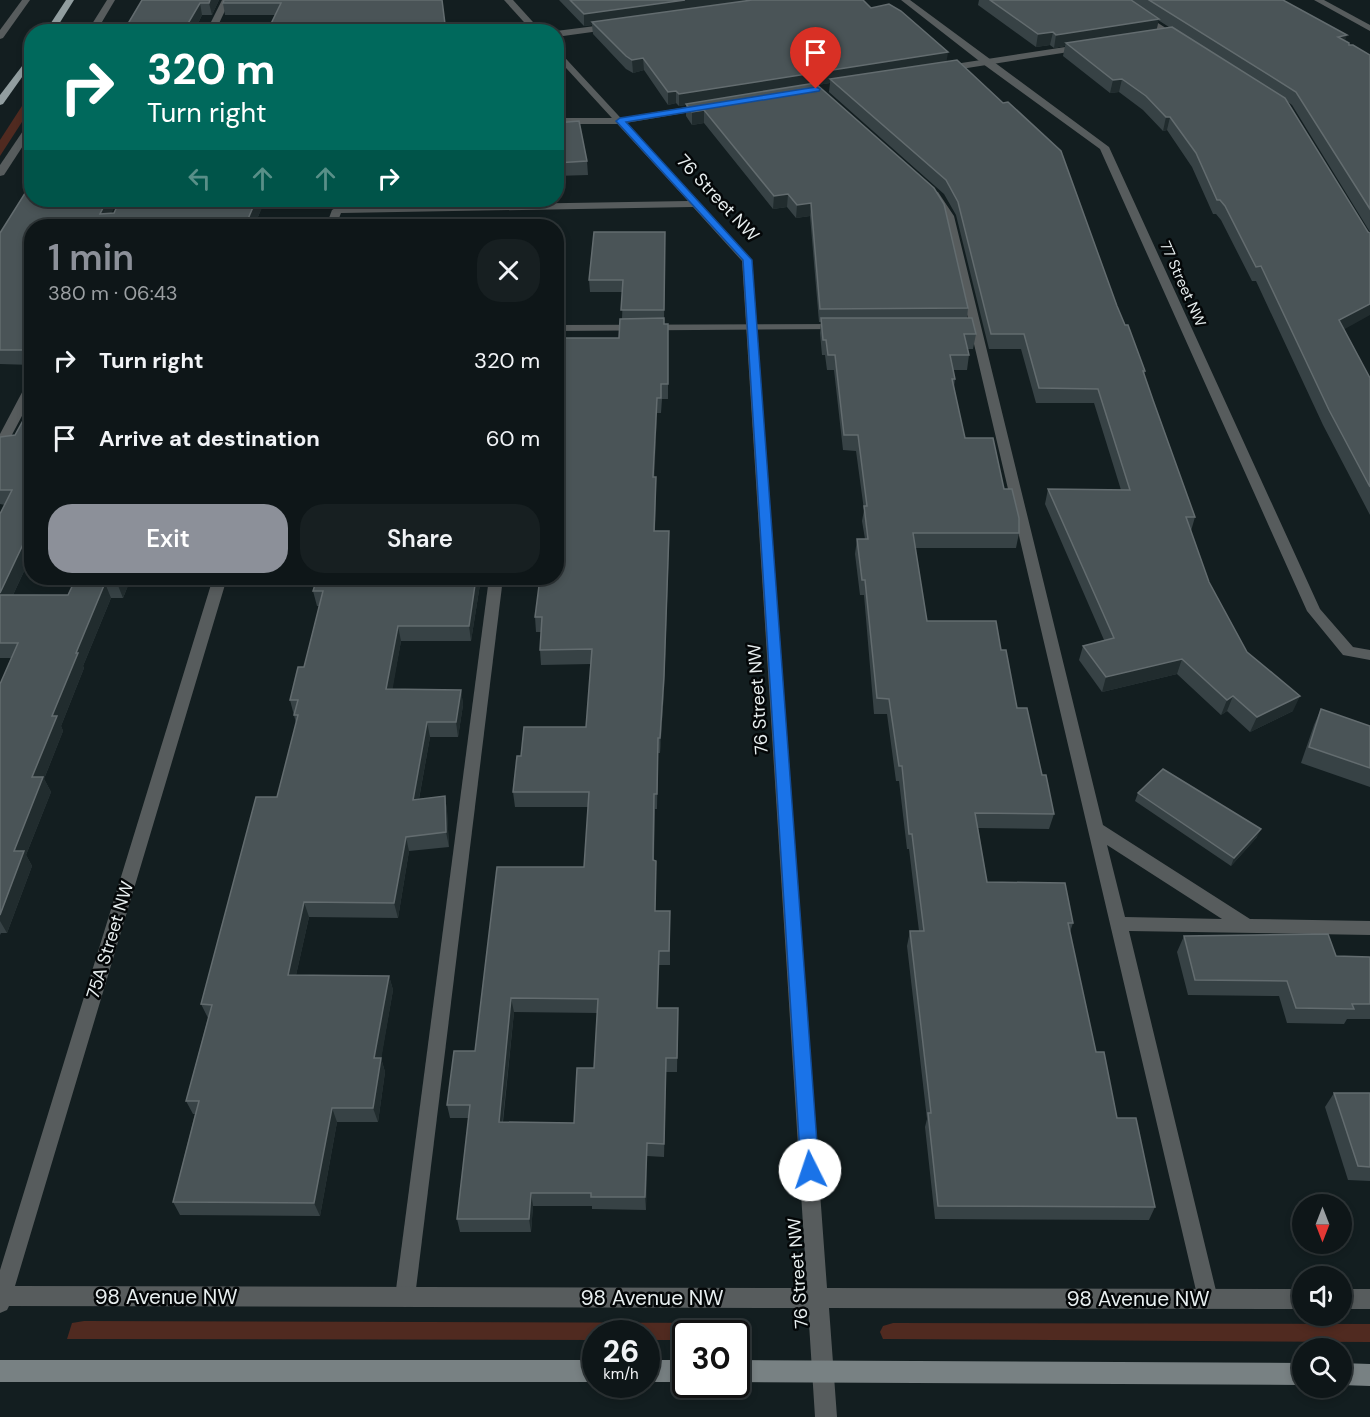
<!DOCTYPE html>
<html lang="en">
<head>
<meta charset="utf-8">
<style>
	:root { --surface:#0e1618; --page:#171f21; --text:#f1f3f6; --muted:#9b9fa2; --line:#2e3537; --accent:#8c9099 }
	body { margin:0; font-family:"DM Sans",sans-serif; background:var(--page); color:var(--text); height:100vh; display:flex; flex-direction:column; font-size:22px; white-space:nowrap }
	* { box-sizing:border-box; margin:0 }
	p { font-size:20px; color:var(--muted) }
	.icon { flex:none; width:33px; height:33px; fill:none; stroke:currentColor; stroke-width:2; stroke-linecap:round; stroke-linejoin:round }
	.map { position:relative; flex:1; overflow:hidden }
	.details { position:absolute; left:24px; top:219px; width:540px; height:366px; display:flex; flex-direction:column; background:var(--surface); border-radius:24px; box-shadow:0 3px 9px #0003,0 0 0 2px var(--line) }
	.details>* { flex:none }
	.guide { position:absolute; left:24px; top:24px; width:540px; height:183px; border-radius:24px; box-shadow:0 3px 9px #0003,0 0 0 2px var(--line); background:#00695c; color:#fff; overflow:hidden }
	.needle { width:39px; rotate:180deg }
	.controls { position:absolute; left:1292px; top:1194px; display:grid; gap:12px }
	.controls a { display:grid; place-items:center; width:60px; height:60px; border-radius:50%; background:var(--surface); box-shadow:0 3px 9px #0003,0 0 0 2px var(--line); font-size:30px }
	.speed { position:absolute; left:582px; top:1320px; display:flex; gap:12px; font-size:30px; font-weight:700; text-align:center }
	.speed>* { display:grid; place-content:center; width:78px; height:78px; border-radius:50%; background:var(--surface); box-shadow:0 3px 9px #0003,0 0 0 2px var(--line); line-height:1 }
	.speed small { font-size:15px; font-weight:400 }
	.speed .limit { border:3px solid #111; border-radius:9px; background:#fff; color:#111 }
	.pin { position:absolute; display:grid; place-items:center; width:51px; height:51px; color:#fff; margin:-62px -26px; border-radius:50% 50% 50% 0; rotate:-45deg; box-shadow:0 0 6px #0007 }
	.pin .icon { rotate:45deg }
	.me { position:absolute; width:66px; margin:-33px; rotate:356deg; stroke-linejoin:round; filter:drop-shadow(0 0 4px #0008) }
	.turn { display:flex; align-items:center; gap:21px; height:126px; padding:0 24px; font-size:27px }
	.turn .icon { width:78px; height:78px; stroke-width:2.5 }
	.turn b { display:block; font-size:42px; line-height:51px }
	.lanes { display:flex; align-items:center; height:57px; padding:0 24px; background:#0003; justify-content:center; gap:30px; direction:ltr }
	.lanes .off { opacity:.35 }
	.round { display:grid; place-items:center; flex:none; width:63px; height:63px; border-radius:24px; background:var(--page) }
	.head { display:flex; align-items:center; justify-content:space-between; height:102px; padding:0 24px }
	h1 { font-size:36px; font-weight:600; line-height:45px; color:var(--accent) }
	.button { display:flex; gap:12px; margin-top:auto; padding:12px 24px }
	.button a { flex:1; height:69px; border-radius:24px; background:var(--accent); color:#fff; font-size:24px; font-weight:600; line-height:69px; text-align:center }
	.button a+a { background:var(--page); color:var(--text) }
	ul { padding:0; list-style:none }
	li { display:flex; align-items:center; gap:18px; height:78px; padding:0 24px }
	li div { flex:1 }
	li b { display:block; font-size:22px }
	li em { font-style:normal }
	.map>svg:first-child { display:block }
	.green { fill:#502a20 }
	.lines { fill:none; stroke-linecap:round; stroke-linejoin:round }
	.service { fill:#575c5d; fill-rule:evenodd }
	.minor { fill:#575c5d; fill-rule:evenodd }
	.tertiary { fill:#575c5d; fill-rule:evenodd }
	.secondary { fill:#788183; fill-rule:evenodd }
	.primary { fill:#929ea0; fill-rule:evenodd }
	.wall { fill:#374245; fill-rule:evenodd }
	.shaded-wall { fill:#212c2e }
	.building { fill:#4a5457; stroke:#636c6f; stroke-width:1.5; fill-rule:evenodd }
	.route { fill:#1a73e8; stroke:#114b97; stroke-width:1.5 }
	.labels { text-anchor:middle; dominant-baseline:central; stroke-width:5; stroke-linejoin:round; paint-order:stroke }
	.far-street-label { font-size:15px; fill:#e7eeef; stroke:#040708 }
	.street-label { font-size:18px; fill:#e7eeef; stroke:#040708 }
	.near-street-label { font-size:21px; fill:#e7eeef; stroke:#040708 }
</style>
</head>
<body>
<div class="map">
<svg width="1370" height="1417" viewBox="0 0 1370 1417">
	<rect width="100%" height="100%" fill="#131e20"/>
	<g class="green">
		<polygon points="31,92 31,108 0,156 0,140"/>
		<polygon points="84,1321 729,1323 730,1333 686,1334 685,1340 647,1340 646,1334 596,1334 595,1340 67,1339 72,1323"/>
		<polygon points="893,1323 1370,1324 1370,1342 883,1339 880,1332 883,1326"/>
	</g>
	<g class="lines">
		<g class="service">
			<polygon points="222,0 230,0 215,32 206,32"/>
			<polygon points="1112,0 1122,0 1183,39 1176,41"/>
			<polygon points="1085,44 1088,45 1088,49 942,72 938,69 942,66"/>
			<polygon points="705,104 708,105 708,109 620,124 556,124 556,118 620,118"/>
			<path d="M934,191L938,192L954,216L1103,825L1250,919L1370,921V935L1129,931L1218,1299L1215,1306L1208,1309L1201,1306L1198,1299L944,216L929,194ZM1107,845L1222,919L1125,917Z"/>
			<polygon points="840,324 844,325 844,329 556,331 556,325"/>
			<polygon points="28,381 32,381 32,397 6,446 0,450 0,434"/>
			<polygon points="489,578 503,578 415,1297 412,1304 405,1307 398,1304 395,1297"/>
		</g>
		<g class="minor">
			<polygon points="22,0 30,0 3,38 0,39 0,30"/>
			<polygon points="107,0 115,0 96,32 87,32"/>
			<polygon points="504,0 513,0 542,32 533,32"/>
			<polygon points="901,0 910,0 1109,147 1320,609 1353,647 1370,650 1370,660 1343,655 1307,611 1100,149 983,64"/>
			<polygon points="556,48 752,260 827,1288 1302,1289 1302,1309 829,1308 837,1417 815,1417 808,1308 9,1306 7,1310 0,1313 0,1270 213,578 227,578 15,1286 807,1288 742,261 693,207 341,213 336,226 326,226 332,210 337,207 688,201 556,57"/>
			<polygon points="32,121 32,132 4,175 0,176 0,165 29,122"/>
			<rect x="1341" y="1289" width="29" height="20"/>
		</g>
		<g class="tertiary">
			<polygon points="1314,0 1324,0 1370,25 1370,31"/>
			<polygon points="611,24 615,27 614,29 556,37 556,31"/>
		</g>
		<g class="secondary">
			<rect x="0" y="1360" width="596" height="22"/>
			<rect x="646" y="1360" width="40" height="22"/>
			<polygon points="736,1360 1302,1363 1302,1385 736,1382"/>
			<polygon points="1341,1363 1370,1364 1370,1386 1341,1385"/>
		</g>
		<g class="primary">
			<polygon points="66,0 74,0 54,32 45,32"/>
			<polygon points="32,53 32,63 3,104 0,105 0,95"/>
		</g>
	</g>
	<g class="wall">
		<polygon points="142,0 219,0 212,15 202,15 194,32 123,32"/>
		<polygon points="442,0 275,15 225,15 223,3"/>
		<polygon points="559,0 863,0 871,8 946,61 1117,306 1145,371 1144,375 1153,400 1195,517 1191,531 1209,582 1247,652 1293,711 1250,732 1227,711 1221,715 1177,674 1102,692 1079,660 1083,646 1104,640 1045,504 1048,489 1121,490 1094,403 1036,403 1021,349 989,349 956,215 944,194 829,92 830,83 817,85 968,308 967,318 976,334 973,349 968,349 969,355 967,370 953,370 955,379 954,387 965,438 1004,489 1019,533 1016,548 915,548 927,621 1001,650 1017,708 1042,775 1054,814 1049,829 978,828 987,882 1073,923 1070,932 1096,1052 1117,1118 1155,1207 1149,1220 935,1219 925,1127 927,1119 907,946 910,931 919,931 909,849 907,849 899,781 896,781 887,714 874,714 864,595 860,595 855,554 857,539 865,539 862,521 864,510 856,451 843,450 834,370 827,370 825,355 822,355 820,333 821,322 819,322 810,216 796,218 787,207 773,209 704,123 692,125 686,116 686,105 679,106 676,103 668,105 644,70 633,73 626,69 593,34 592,25 584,26"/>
		<path d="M979,0H1283L1345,41L1349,45L1370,55V232L1292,105L1288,102L1344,329L1370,378V515L1323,425L1256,281H1252L1221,220L1216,214H1213L1192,167L1167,130L1163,131L1143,110L1119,92L1110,93L1063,56L1065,46L1054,48L1050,45L1036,47L978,5ZM1158,20L1169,27L1157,29Z"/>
		<polygon points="556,123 587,161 588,175 556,176"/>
		<polygon points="32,182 32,200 118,200 111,213 114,213 120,200 279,200 263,205 254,226 32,226 32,365 0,364 0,233"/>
		<path d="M665,232L664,324H668V399H662L661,413H657L654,477L656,492L655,531L669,546L664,691L660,753H658L657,809H655L654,860L656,861L655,911H670V965H659L658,1008H678L677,1072H666L664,1157L647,1156L646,1210L592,1209V1206H533L531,1232H460L457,1219L469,1118H450L447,1105L475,1051L584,867L588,807H515L513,792L521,756L586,727L591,664L541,665L540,650L541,632H536L535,617L619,338L622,319L623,292H590L589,280ZM514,1012L597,1013L594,1068L574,1123L503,1122Z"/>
		<polygon points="32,404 32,554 13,595 68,595 76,578 131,578 123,598 111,598 83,666 84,668 61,726 63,731 44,779 51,792 26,855 32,866 7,933 1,933 0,935 0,684 12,658 0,658 0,514 5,505 0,504 0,437 15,435"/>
		<polygon points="313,578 481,578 471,641 401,641 392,689 461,690 463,705 458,737 430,737 419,799 445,796 447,811 449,847 409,851 398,918 309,917 296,975 389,976 393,990 381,1058 385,1072 378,1122 337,1122 320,1216 180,1215 173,1202 195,1114 193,1114 186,1101 208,1018 201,1004 277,797 296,723 290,700 304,667 319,606 317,606 313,591 315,584"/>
		<polygon points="1321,709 1370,726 1370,787 1301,763 1314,725"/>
		<polygon points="1138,793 1257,837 1231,866 1135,801"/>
		<polygon points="1184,936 1336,956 1370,957 1370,1019 1347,1019 1344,1024 1287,1023 1279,996 1188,995 1177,952"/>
		<polygon points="1334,1093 1370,1093 1370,1181 1348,1180 1325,1107"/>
	</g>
	<g class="shaded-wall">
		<polygon points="210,0 219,0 212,15 209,3"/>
		<polygon points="685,0 772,0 592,22 592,25 584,26 584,14"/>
		<polygon points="200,3 202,15 194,32 183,32"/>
		<polygon points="1159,19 1156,32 1066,43 1065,46 1054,48 1056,35"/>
		<polygon points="1053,32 1050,45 1036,47 1038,34"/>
		<polygon points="1347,35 1343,47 1338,37"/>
		<polygon points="948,52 946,65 830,79 830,83 687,105 686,104 686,105 679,106 679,94"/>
		<polygon points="643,58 644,70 633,73 632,60"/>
		<polygon points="1122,79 1119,92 1110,93 1113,80"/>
		<polygon points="676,91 676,103 668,105 668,92"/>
		<polygon points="704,110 704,123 692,125 692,112"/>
		<polygon points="1166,117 1170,117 1167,130 1163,131"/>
		<polygon points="788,194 787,207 773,209 774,196"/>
		<polygon points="107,200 118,200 105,226 100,214"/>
		<polygon points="256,200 279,200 263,205 254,226 245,226"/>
		<polygon points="811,203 810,216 796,218 797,205"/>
		<polygon points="1370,304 1370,315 1334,335 1339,320"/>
		<polygon points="657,398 657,413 654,492 653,477"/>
		<polygon points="669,531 664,691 660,753 660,738"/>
		<polygon points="27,536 32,547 32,554 6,610 0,597 0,593"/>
		<polygon points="119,578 131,578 123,598 117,583"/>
		<polygon points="476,578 481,578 471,641 469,626"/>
		<polygon points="105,583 111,598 83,666 84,668 61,726 63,731 44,779 51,792 26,855 32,866 7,933 0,921 0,915 32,777 52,716 76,653"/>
		<polygon points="398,626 401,641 390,704 386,689"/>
		<polygon points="1182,659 1177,674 1102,692 1106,677"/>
		<polygon points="461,690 463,705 458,737 456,722"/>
		<polygon points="1233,696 1227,711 1221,715 1227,700"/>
		<polygon points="1300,696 1293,711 1250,732 1257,717"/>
		<polygon points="427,722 430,737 416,815 413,800"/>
		<polygon points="445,796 447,811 449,847 446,832"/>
		<polygon points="1261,829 1257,837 1231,866 1234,858"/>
		<polygon points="406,837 409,851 398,918 394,903"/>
		<polygon points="304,902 309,917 293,989 288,975"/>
		<polygon points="659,951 659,965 658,1022 657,1008"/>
		<polygon points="389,976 393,990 379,1072 374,1058"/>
		<polygon points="511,998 514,1012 501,1135 499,1122"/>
		<polygon points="381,1058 385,1072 378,1122 373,1108"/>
		<polygon points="666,1058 666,1072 664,1157 664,1144"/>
		<polygon points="332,1108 337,1122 320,1216 314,1203"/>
		<polygon points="647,1143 647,1156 646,1210 645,1197"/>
		<polygon points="531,1193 533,1206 531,1232 529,1219"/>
	</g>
	<g class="building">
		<polygon points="142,0 210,0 209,3 200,3 183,32 123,32"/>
		<polygon points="224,0 442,0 446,32 267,32 281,3 223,3"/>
		<polygon points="570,0 685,0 584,14"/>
		<polygon points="752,0 863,0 871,8 889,4 901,11 948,52 679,94 676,91 668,92 643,58 632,60 626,56 592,22"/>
		<polygon points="990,0 1131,0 1159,19 1056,35 1053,32 1038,34"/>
		<polygon points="1149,0 1283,0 1347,35 1338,37 1349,43 1349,45 1353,45 1370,55 1370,209 1296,92"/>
		<polygon points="1172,27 1285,98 1368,232 1370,233 1370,304 1339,320 1370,378 1370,487 1329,410 1261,266 1256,267 1225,206 1220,200 1217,200 1196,153 1170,117 1166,117 1146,96 1122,79 1113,80 1066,43"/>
		<polygon points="957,60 1003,103 1008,102 1061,151 1117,306 1125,325 1128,325 1145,371 1143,371 1153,400 1195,517 1186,517 1209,582 1247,652 1300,696 1257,717 1233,696 1227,700 1182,659 1106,677 1083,646 1114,638 1048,489 1130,490 1098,389 1039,388 1024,334 991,334 958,202 946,180 830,79"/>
		<polygon points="815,83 934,188 944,204 968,308 820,309 811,203 797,205 788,194 774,196 704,110 692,112 686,104"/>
		<polygon points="579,121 587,161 556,163 556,123"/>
		<polygon points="32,182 32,200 107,200 100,214 114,213 120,200 256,200 245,226 32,226 32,350 0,350 0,233"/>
		<polygon points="594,232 665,232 664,310 621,310 623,280 589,280"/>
		<path d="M664,318V324H668V384H661V398H657L653,477H656L654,531H669L664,676L660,738H658L657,794H654L653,860L656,861L655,911H670L669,951H659L657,1008H678L677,1058H666L664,1144L647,1143L645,1197H591V1193H531L529,1219H457L470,1105H447L454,1051H475L497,867H584L589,792H513L517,756H521L524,727H586L592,649L540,650L542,617H535L540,578H556V392L562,338H619L620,319ZM511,998L598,999L594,1068H577L574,1123L499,1122Z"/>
		<polygon points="821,318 972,318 976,334 964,334 969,355 950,355 955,379 952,379 965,438 993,438 1004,489 1012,489 1019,518 1019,533 913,533 927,621 996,621 1001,650 1006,650 1017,708 1027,708 1042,775 1046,775 1054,814 975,813 987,882 1065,883 1073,923 1068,923 1096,1052 1104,1052 1117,1118 1136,1118 1155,1207 938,1206 928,1113 931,1113 910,931 924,931 912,834 909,834 902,766 899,766 889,699 877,698 865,580 862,580 857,539 868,539 864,506 867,506 858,435 844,435 835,355 828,355 826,340 823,340"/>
		<polygon points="32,404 32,536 27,536 0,593 0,514 12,490 0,490 0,437 15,435"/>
		<polygon points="76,578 119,578 117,583 105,583 76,653 78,653 52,716 57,716 32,777 43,777 14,851 24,851 0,915 0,684 18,643 0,643 0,595 68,595"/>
		<polygon points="317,578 476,578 469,626 398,626 386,689 461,690 456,722 427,722 413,800 445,796 446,832 406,837 394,903 304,902 288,975 389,976 374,1058 381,1058 373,1108 332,1108 314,1203 173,1202 199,1101 186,1101 212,1005 201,1004 256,797 277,797 298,715 294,715 298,700 290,700 298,667 304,667 323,591 313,591"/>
		<polygon points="1321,709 1370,726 1370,768 1309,747"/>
		<polygon points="1163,769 1261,829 1234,858 1138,793"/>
		<polygon points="1328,934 1336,956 1370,957 1370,1004 1352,1004 1354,1009 1296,1008 1287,981 1195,980 1184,936"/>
		<polygon points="1334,1093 1370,1093 1370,1167 1358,1166"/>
	</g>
	<polygon class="route" points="816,87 820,89 819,91 626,122 752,260 819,1170 816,1175 810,1178 804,1175 801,1170 743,260 616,121 620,118"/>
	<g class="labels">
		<g class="far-street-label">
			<text transform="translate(1183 284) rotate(66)">77 Street NW</text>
		</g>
		<g class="street-label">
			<text transform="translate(718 198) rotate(47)">76 Street NW</text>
			<text transform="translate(758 699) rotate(-94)">76 Street NW</text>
			<text transform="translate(110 940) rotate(-73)">75A Street NW</text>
			<text transform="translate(798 1273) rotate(-94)">76 Street NW</text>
		</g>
		<g class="near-street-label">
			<text x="166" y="1297">98 Avenue NW</text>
			<text x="652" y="1298">98 Avenue NW</text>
			<text x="1138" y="1299">98 Avenue NW</text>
		</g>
	</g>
</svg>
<div class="controls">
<a><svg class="needle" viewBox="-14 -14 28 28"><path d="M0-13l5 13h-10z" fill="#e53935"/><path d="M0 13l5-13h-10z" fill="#9b9fa2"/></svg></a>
<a><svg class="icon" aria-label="sound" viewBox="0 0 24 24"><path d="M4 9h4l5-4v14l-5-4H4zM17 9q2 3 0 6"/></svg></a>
<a><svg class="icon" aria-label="search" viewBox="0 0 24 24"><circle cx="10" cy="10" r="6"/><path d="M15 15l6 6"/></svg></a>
</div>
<div class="speed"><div>26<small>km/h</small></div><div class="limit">30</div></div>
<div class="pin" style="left:816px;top:89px;background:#d93025"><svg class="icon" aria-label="arrive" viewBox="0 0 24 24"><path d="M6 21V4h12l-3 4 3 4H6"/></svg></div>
<svg class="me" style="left:810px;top:1170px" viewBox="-20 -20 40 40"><circle r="19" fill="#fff"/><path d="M0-13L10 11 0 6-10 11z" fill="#1a73e8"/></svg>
<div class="guide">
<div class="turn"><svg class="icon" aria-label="right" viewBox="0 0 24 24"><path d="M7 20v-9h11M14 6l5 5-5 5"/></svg><div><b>320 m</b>Turn right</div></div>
<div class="lanes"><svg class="icon off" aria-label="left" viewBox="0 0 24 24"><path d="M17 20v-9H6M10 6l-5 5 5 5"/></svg><svg class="icon off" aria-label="ahead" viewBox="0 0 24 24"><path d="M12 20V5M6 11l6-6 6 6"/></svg><svg class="icon off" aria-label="ahead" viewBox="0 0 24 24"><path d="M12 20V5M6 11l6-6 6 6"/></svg><svg class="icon" aria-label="right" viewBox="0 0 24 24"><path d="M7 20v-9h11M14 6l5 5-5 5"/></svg></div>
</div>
<section class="details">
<div class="head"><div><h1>1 min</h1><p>380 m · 06:43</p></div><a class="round"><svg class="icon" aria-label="close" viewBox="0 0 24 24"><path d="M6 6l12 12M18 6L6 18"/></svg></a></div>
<ul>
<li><svg class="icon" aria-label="right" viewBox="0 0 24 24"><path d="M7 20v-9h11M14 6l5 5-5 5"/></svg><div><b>Turn right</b></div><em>320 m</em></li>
<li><svg class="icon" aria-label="arrive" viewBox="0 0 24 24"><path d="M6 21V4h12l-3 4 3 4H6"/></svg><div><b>Arrive at destination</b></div><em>60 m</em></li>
</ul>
<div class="button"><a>Exit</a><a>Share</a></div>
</section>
</div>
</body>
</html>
